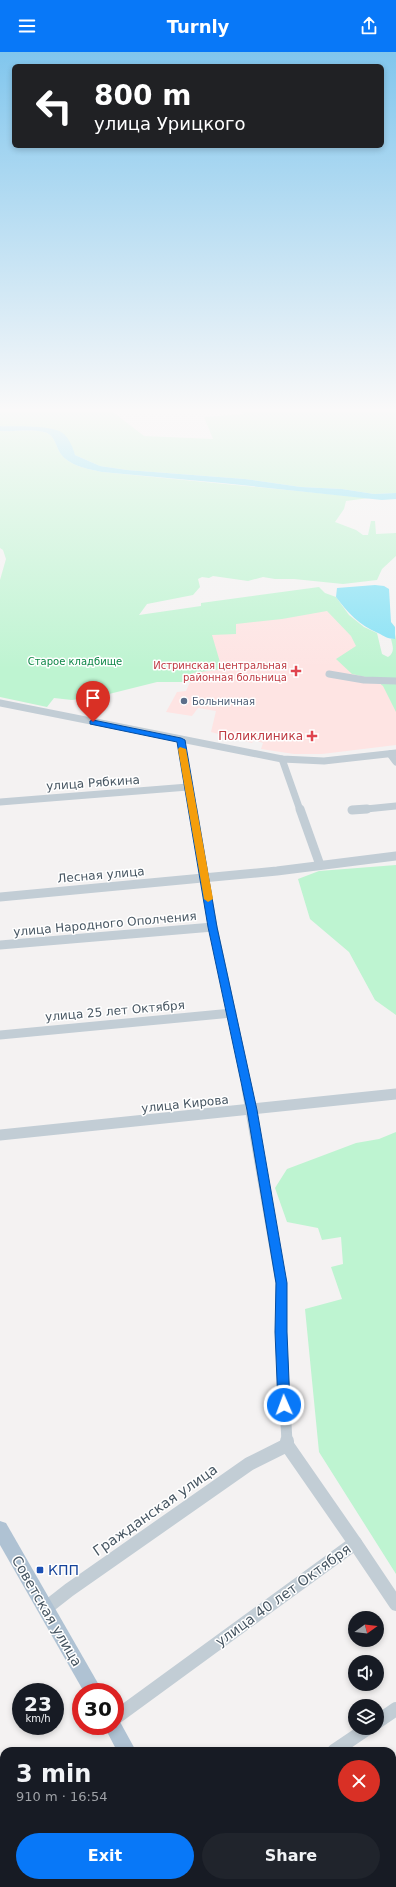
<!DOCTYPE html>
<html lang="en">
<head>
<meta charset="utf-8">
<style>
	:root { --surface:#171b24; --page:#20242c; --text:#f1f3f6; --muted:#9ea1a6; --accent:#0878f8 }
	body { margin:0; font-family:"DejaVu Sans",sans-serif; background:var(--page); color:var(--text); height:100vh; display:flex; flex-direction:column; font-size:15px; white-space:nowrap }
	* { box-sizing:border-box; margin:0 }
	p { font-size:13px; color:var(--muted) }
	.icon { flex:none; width:22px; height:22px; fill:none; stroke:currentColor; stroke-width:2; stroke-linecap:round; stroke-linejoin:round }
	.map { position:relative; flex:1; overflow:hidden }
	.sheet { position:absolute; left:0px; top:1695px; width:396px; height:140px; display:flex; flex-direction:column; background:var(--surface); border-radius:12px 12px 0 0; box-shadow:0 2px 6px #0003 }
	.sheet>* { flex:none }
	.hud { position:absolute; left:12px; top:12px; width:372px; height:84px; border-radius:6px; box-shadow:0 2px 6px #0003; background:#202124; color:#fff; overflow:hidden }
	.needle { width:26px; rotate:75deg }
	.tools { position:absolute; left:348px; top:1559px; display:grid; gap:8px }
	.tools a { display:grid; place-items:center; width:36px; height:36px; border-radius:50%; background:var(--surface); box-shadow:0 2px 6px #0003; font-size:20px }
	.speed { position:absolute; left:12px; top:1631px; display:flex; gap:8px; font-size:20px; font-weight:700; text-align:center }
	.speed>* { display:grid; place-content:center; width:52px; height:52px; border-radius:50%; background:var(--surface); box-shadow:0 2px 6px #0003; line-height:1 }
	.speed small { font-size:10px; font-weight:400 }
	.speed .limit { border:6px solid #d22; background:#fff; color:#111 }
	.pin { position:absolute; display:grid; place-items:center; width:34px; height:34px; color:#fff; margin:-41px -17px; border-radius:50% 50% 50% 0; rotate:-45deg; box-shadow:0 0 4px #0007 }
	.pin .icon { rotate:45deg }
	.me { position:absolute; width:44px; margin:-22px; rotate:358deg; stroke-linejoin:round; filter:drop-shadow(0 0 3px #0008) }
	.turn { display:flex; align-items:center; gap:14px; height:84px; padding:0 16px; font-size:18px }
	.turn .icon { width:52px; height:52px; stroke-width:2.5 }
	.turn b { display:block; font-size:28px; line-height:34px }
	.round { display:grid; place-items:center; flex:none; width:42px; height:42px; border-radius:21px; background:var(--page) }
	.head { display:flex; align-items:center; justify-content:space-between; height:68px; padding:0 16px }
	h1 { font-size:24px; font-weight:600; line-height:30px }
	.action { display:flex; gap:8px; margin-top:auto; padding:8px 16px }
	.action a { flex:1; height:46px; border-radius:24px; background:var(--accent); color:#fff; font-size:16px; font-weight:600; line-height:46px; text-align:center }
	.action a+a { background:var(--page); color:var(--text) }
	header { display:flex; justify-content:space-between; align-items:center; height:52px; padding:0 16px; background:var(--accent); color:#fff; font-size:18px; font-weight:600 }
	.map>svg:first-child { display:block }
	.medical { fill:#fee4e3 }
	.green { fill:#bef4d1 }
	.water { fill:#87e2f5 }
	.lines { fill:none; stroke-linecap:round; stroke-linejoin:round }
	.minor-far3 { stroke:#c2cdd5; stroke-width:7 }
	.minor-far2 { stroke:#c2cdd5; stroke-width:9 }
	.minor-far1 { stroke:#c2cdd5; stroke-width:11 }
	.minor { stroke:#c2cdd5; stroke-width:14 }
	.major { fill:#afc2d3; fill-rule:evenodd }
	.route { fill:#0878f8; stroke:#054ea1 }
	.slow { fill:#f59e0b }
	.health-dot { fill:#e0444e; stroke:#fff; stroke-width:1.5 }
	.service-dot { fill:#5c6f8a; stroke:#fff; stroke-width:1.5 }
	.transit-dot { fill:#1a4fb4; stroke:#fff; stroke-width:1.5 }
	.labels { text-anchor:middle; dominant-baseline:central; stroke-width:3; stroke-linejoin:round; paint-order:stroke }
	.far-park-label { font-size:10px; fill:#0e8747; stroke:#fff }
	.far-health-label { font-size:10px; fill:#be3a42; stroke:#fff; text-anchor:end }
	.far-service-label { font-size:10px; fill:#4e5e75; stroke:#fff; text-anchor:start }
	.health-label { font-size:12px; fill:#be3a42; stroke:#fff; text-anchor:end }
	.street-label { font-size:12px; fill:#475662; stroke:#fff }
	.near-street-label { font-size:14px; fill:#475662; stroke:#fff }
	.near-transit-label { font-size:14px; fill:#164399; stroke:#fff; text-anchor:start }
</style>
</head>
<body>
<header><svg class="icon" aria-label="menu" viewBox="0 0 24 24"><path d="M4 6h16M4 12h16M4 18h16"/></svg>Turnly<svg class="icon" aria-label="share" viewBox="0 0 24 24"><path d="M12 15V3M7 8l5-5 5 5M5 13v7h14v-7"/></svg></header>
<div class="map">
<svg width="396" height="1835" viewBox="0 0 396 1835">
	<rect width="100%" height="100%" fill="#f4f2f2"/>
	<polygon class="medical" points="321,540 396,624 396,693 322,702 294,702 261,697 263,691 254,688 252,691 211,680 216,659 198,656 192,664 166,660 177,640 186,639 190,630 193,621 201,554"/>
	<g class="green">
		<polygon points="0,360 113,360 144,384 213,387 204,365 244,362 242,360 396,360 396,441 374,442 342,437 301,435 245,427 127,418 100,414 75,403 70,392 55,378 0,374"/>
		<path d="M0,379C14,380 34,376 47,381C55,385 56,394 60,401C69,414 88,417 102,420L369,446L346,449L344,457L335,470L356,478L363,483H368L371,469H375L376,482L396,481V504L382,517L377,528L343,532L294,527H275L263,525L248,529L213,524L209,526L202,525L198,527L200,535L193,543L147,552L139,563L201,554V551L319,535L325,541L336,545L349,563L364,575L377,581L382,602L388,605C395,600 393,595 391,587H395L396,582V660L383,634L374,627L352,622L336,607L356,594L351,584L327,559L282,567L236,572V582L212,583L222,617L193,621L190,630H157L105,643L72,648L54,646L47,655L0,645V528L6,507L3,498L0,496Z"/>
		<polygon points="396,813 396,963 375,948 349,900 310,867 298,827 319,819"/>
		<polygon points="396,1080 396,1522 319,1400 305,1257 342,1247 331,1215 343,1212 341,1185 322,1188 318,1176 287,1170 275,1136 287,1117 356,1091 379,1087"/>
	</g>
	<g class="water">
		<path d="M0,374C15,375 53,372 64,382C70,388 73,396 75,403L100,414L127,418L245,427L301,435L342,437L374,442L396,441V447L382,448L222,431L102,420C88,417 69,414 60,401C56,394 55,385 47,381C33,376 14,380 0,379Z"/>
		<path d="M375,533L384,534L389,537L391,570L395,575V587C388,587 384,584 378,581C359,573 348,561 336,545L337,536Z"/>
	</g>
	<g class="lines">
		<g class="minor-far3">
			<polyline points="329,622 364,628 396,629"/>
			<polyline points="0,651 282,707 324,709 396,701"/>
			<polyline points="181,688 193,758"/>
			<polyline points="390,702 396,710"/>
			<polyline points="282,707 300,758"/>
			<polyline points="0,750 188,735"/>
			<polyline points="356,758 396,754"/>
		</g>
		<g class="minor-far2">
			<polyline points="193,757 213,875 248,1037"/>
			<polyline points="300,757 320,813"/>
			<polyline points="352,758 367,757"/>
			<polyline points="0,845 277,819 396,804"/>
			<polyline points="0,893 213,875"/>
			<polyline points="0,983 232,961"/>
		</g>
		<g class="minor-far1">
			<polyline points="247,1036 281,1231 281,1280 287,1390"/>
			<polyline points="0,1083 396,1042"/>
		</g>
		<g class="minor">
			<polyline points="355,1491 396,1552"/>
			<polyline points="46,1556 69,1538 249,1412 287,1393"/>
			<polyline points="115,1666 355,1491 287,1393 287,1389"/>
			<polyline points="377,1670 396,1657"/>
			<polyline points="334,1699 368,1676"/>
			<polyline points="392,1816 396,1813"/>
			<polyline points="363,1835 369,1831"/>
		</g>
		<g class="major">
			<polygon points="0,1469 6,1471 103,1640 84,1640 0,1493"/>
			<polygon points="115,1666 119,1668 136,1699 117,1699 104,1674 115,1674"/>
			<polygon points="193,1831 213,1831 215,1835 195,1835"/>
		</g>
	</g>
	<linearGradient id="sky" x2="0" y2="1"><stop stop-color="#81c6ed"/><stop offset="0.58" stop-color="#faf9f9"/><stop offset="1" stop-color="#faf9f9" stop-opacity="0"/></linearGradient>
	<rect width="396" height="617" fill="url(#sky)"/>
	<polygon class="route" points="93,668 181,686 185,688 217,875 257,1058 287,1231 287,1280 290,1353 289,1357 284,1359 280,1357 278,1353 275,1280 276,1231 247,1058 208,875 177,690 90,672 90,669"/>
	<polygon class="slow" points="180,695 186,697 213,847 208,850 204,847 178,697"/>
	<g class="health-dot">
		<path d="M294 613h4v4h4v4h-4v4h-4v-4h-4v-4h4z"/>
		<path d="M310 678h4v4h4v4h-4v4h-4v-4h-4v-4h4z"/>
	</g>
	<circle class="service-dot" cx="184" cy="649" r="4"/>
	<rect class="transit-dot" x="36" y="1514" width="8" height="8" rx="2"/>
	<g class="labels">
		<g class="far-park-label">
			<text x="75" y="609">Старое кладбище</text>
		</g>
		<g class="far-health-label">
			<text x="287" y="613">Истринская центральная<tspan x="287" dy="12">районная больница</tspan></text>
		</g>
		<g class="far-service-label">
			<text x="192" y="649">Больничная</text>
		</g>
		<g class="health-label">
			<text x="303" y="684">Поликлиника</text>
		</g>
		<g class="street-label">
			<text transform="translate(93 731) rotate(-4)">улица Рябкина</text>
			<text transform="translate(101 823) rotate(-5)">Лесная улица</text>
			<text transform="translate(105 872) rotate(-5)">улица Народного Ополчения</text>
			<text transform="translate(115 959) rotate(-5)">улица 25 лет Октября</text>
			<text transform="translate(185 1052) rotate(-6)">улица Кирова</text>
		</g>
		<g class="near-street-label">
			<text transform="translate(155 1458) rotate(-35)">Гражданская улица</text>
			<text transform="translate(283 1543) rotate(-36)">улица 40 лет Октября</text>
			<text transform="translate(47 1559) rotate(60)">Советская улица</text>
		</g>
		<g class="near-transit-label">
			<text x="48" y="1518">КПП</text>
		</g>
	</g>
</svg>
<div class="tools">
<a><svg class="needle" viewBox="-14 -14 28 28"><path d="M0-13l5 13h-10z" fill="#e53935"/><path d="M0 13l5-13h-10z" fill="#9ea1a6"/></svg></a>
<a><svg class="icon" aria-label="sound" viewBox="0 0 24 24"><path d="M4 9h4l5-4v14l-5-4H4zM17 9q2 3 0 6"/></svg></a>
<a><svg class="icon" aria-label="layers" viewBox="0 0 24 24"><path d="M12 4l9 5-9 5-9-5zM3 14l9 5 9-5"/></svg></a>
</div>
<div class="speed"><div>23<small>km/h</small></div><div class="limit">30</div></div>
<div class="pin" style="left:93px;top:670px;background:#d93025"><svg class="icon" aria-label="arrive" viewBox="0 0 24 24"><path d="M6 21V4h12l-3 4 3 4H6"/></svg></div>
<svg class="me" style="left:284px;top:1353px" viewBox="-20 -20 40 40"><circle r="17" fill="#0878f8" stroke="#fff" stroke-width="3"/><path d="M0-11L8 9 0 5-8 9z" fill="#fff"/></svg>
<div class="hud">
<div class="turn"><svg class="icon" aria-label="left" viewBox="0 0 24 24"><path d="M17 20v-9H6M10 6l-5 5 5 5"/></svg><div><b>800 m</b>улица Урицкого</div></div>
</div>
<section class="sheet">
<div class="head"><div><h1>3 min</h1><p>910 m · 16:54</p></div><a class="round" style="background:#d93025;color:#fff"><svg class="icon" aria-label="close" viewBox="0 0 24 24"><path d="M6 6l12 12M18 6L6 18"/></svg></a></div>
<div class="action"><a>Exit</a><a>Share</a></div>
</section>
</div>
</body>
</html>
